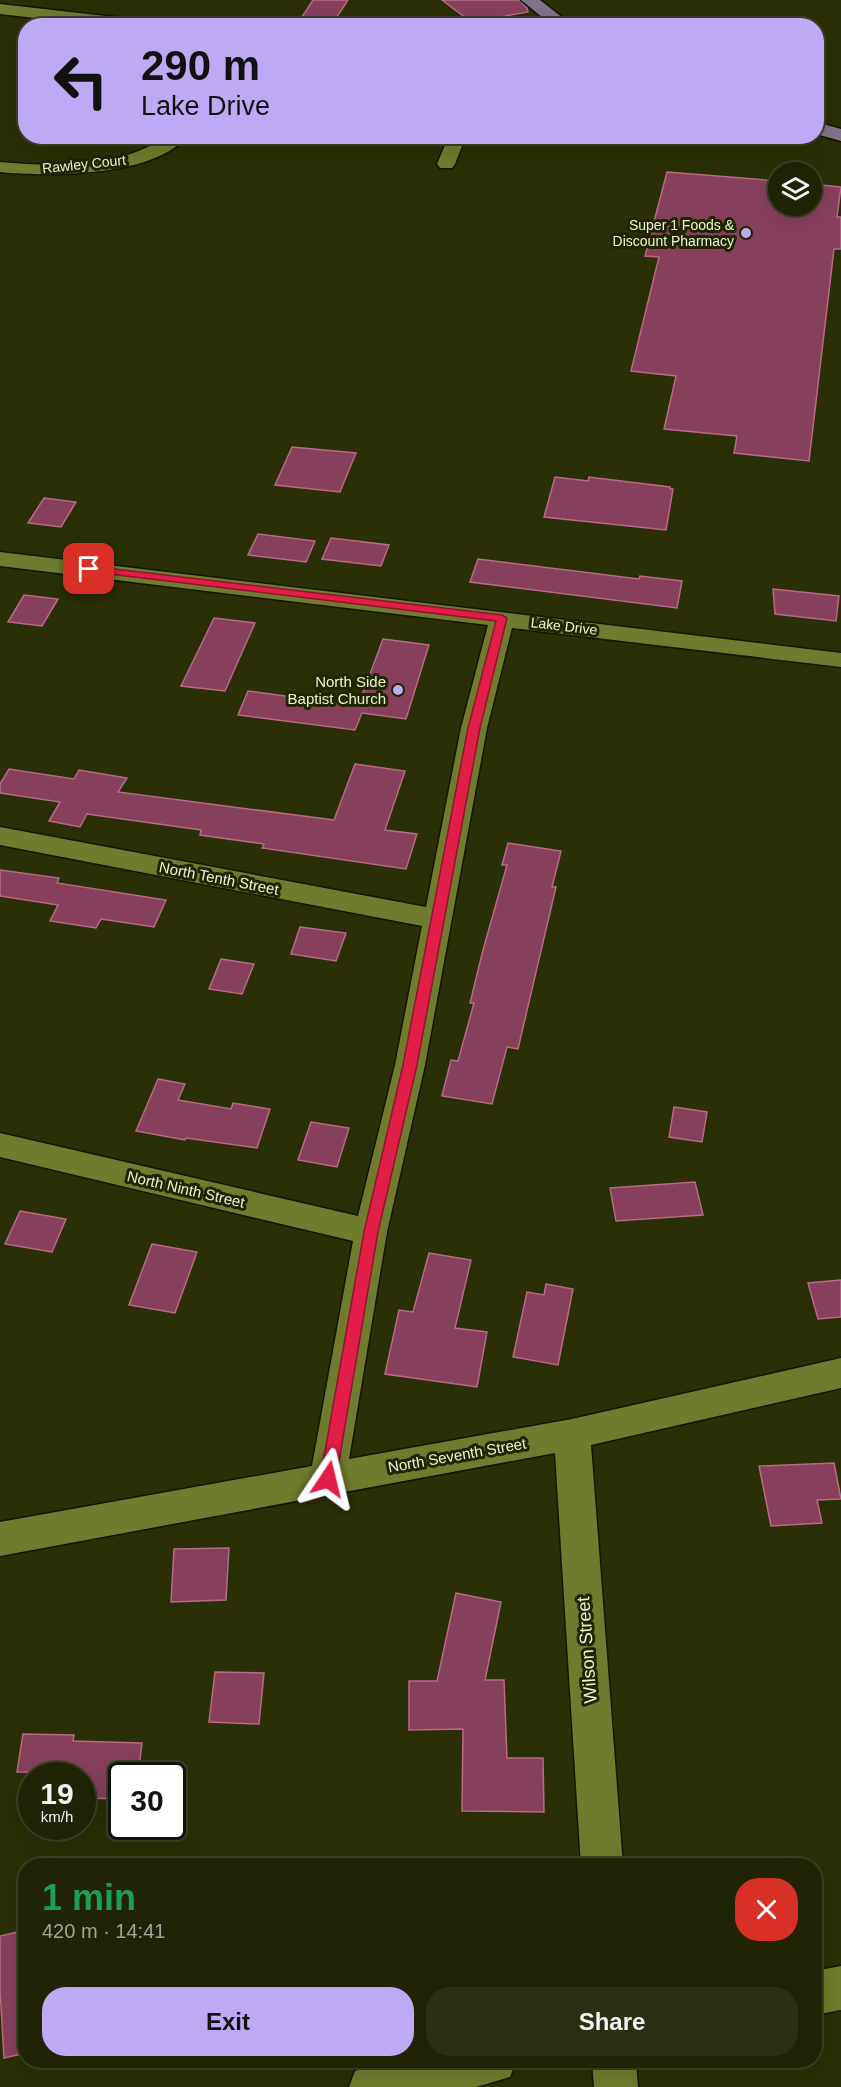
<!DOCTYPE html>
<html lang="en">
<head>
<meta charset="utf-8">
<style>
	:root { --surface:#202304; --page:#2d2f13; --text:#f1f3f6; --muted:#a2a49a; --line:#3d4026; --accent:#bea9f5 }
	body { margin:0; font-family:Arial,sans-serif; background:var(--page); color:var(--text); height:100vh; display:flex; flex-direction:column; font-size:22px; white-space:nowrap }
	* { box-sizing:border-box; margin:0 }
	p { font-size:20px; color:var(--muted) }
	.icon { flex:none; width:33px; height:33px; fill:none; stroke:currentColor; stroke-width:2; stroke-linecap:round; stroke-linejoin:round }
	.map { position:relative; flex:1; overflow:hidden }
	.drawer { position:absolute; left:18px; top:1858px; width:804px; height:210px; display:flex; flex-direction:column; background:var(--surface); border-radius:24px; box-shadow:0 6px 24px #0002,0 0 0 2px var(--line) }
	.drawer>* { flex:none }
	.hud { position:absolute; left:18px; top:18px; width:806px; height:126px; border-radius:24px; box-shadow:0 6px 24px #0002,0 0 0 2px var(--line); background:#bea9f5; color:#111; overflow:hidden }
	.buttons { position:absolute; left:768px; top:162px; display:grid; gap:12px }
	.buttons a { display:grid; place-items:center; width:54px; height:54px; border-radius:50%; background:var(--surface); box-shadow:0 6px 24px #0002,0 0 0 2px var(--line); font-size:30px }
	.speed { position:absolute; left:18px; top:1762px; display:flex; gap:12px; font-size:30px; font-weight:700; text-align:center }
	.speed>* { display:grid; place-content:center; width:78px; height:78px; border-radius:50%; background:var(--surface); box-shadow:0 6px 24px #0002,0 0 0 2px var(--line); line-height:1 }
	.speed small { font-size:15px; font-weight:400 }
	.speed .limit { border:3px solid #111; border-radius:9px; background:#fff; color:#111 }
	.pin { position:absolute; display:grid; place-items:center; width:51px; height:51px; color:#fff; margin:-26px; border-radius:12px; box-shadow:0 3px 9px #0006 }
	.me { position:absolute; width:66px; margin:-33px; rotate:10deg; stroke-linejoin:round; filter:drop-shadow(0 0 4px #0008) }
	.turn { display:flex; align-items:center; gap:21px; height:126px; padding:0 24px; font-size:27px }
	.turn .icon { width:78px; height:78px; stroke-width:2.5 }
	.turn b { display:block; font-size:42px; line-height:51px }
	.round { display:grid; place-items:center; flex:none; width:63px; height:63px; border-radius:24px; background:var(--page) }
	.summary { display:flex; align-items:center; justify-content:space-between; height:102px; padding:0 24px }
	h1 { font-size:36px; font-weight:700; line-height:45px; color:#1e9e55 }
	.primary-button { display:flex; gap:12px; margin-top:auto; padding:12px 24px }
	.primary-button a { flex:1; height:69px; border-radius:24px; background:var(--accent); color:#111; font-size:24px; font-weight:700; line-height:69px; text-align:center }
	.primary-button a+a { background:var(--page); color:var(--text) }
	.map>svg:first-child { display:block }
	.building { fill:#87405c; stroke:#b66a86; stroke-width:1.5 }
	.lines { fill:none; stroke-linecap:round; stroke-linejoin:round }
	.minor-casing { stroke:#131601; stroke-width:3 }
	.major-casing { stroke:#131601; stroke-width:3 }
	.minor { fill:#707b2d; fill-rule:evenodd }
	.major { fill:#80738b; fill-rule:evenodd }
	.route { fill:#e11d48; stroke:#92132f; stroke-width:1.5 }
	.poi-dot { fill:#bea9f5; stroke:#202500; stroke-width:2 }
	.labels { text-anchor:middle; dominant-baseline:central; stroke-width:6; stroke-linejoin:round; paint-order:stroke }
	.far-street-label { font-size:14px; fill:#edf5ce; stroke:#202500 }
	.far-poi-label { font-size:14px; fill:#edf5ce; stroke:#202500; text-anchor:end }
	.poi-label { font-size:15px; fill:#edf5ce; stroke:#202500; text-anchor:end }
	.street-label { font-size:15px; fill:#edf5ce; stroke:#202500 }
	.near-street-label { font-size:18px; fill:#edf5ce; stroke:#202500 }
</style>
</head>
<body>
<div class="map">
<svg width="841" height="2087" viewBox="0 0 841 2087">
	<rect width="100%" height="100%" fill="#2a2f05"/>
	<g class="building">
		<polygon points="313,0 348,0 331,26 296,26"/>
		<polygon points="442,0 519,0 527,8 528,12 471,22"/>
		<polygon points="667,172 778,181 778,206 812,206 812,184 841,187 837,217 841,217 841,249 834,249 809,461 734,453 737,436 664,429 676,376 631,371 659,257 645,256"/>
		<polygon points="292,447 356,453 340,492 275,485"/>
		<polygon points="555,477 588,481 589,477 670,487 670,489 673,489 666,530 544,517"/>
		<polygon points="44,498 76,502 61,527 28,523"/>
		<polygon points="258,534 315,541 306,562 248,555"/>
		<polygon points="331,538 389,545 381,566 322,559"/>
		<polygon points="478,559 639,579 640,576 682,581 677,608 470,582"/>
		<polygon points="773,589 839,596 836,621 775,614"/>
		<polygon points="24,595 58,599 42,626 8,622"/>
		<polygon points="214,618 255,623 225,691 181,686"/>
		<polygon points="383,639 429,645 406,719 362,713 355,730 238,715 248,691 358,706"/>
		<polygon points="355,764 405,771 385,830 417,834 406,869 262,848 264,844 200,835 201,830 87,814 80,827 49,821 60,802 0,793 0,784 9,769 74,779 79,770 127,778 118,792 334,820"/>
		<polygon points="508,843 561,851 552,887 556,887 518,1049 507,1047 492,1104 442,1096 451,1060 458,1061 474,1003 470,1003 483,950 507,865 502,865"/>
		<polygon points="0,870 59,878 57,883 166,900 154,927 101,919 96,928 50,921 58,905 0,896"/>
		<polygon points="300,927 346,933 336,961 291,954"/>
		<polygon points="221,959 254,964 242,994 209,989"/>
		<polygon points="158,1079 185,1084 178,1100 231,1109 233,1103 270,1109 257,1148 186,1138 185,1140 136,1131"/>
		<polygon points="674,1107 707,1112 702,1142 669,1137"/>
		<polygon points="311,1122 349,1128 337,1167 298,1160"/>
		<polygon points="695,1182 703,1215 616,1221 610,1188"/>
		<polygon points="20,1211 66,1219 52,1252 5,1244"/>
		<polygon points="152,1244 197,1252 175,1313 129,1305"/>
		<polygon points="429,1253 471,1260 455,1328 487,1332 477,1387 385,1374 399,1310 413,1312"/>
		<polygon points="841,1280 841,1317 818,1319 808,1283"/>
		<polygon points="546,1284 573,1289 558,1365 513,1357 527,1292 544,1295"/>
		<polygon points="834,1463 841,1499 817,1500 822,1523 771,1526 759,1466"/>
		<polygon points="229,1548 226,1600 171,1602 174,1549"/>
		<polygon points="456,1593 501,1602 485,1680 504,1680 507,1758 543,1758 544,1812 462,1811 463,1729 409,1730 409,1681 437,1681"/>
		<polygon points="215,1672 264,1673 259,1724 209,1722"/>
		<polygon points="23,1734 74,1735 73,1741 142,1743 138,1776 122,1776 122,1799 82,1798 82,1776 77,1776 78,1773 17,1772"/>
		<polygon points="26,1930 26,2053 4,2058 0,1989 0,1936"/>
	</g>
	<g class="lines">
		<defs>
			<g id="minor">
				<polygon points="0,4 149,21 156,26 104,26 0,14"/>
				<path d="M167,136H187C155,177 47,177 0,172V162C55,167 119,169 167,136Z"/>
				<polygon points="449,136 466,136 455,164 452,168 440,168 437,164"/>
				<polygon points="0,552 841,653 841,667 512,628 487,728 425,1065 387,1232 349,1459 572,1419 841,1358 841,1388 591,1445 623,1866 581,1866 555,1453 0,1556 0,1522 312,1466 353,1241 0,1157 0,1133 358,1216 395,1065 422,926 0,845 0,827 426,907 461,728 488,625 0,566"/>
				<polygon points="841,1966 841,2010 814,2015 814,1971"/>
				<polygon points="388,2061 516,2061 510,2077 476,2087 349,2087 355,2071"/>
				<polygon points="592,2061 636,2061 638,2087 594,2087"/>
			</g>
			<g id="major">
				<polygon points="521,0 540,0 573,26 553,26"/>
				<polygon points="816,122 841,129 841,141 816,134"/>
			</g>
		</defs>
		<use href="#minor" class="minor-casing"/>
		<use href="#major" class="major-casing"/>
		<use href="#minor" class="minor"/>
		<use href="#major" class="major"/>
	</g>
	<polygon class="route" points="89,566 502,615 507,618 480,728 417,1065 378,1232 336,1479 334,1484 328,1486 322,1484 320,1479 364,1232 403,1065 468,728 496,621 85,571 84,569"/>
	<g class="poi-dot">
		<circle cx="746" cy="233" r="6"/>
		<circle cx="398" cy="690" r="6"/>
	</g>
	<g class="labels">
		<g class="far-street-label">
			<text transform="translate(84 164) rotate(-6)">Rawley Court</text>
			<text transform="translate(564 626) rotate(7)">Lake Drive</text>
		</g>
		<g class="far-poi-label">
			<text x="734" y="225">Super 1 Foods &amp;<tspan x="734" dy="16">Discount Pharmacy</tspan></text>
		</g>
		<g class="poi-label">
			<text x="386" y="681">North Side<tspan x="386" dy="17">Baptist Church</tspan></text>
		</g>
		<g class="street-label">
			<text transform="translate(219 878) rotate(11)">North Tenth Street</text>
			<text transform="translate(186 1189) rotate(13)">North Ninth Street</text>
			<text transform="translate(457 1455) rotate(-10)">North Seventh Street</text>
		</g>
		<g class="near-street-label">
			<text transform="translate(587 1650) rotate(-94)">Wilson Street</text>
		</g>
	</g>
</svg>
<div class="buttons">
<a><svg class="icon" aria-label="layers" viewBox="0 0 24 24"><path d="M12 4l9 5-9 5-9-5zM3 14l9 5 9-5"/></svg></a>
</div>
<div class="speed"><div>19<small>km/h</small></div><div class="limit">30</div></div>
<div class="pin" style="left:89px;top:569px;background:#d93025"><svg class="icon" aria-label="arrive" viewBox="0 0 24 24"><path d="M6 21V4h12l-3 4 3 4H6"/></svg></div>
<svg class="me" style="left:328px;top:1479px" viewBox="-20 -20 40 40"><path d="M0-17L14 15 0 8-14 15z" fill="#e11d48" stroke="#fff" stroke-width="4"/></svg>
<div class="hud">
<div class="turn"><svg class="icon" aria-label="left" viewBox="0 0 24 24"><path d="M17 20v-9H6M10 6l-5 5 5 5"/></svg><div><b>290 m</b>Lake Drive</div></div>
</div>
<section class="drawer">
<div class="summary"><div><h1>1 min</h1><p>420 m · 14:41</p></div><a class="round" style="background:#d93025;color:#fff"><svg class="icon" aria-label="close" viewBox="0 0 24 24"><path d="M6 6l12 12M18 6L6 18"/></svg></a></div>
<div class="primary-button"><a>Exit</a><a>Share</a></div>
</section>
</div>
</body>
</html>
